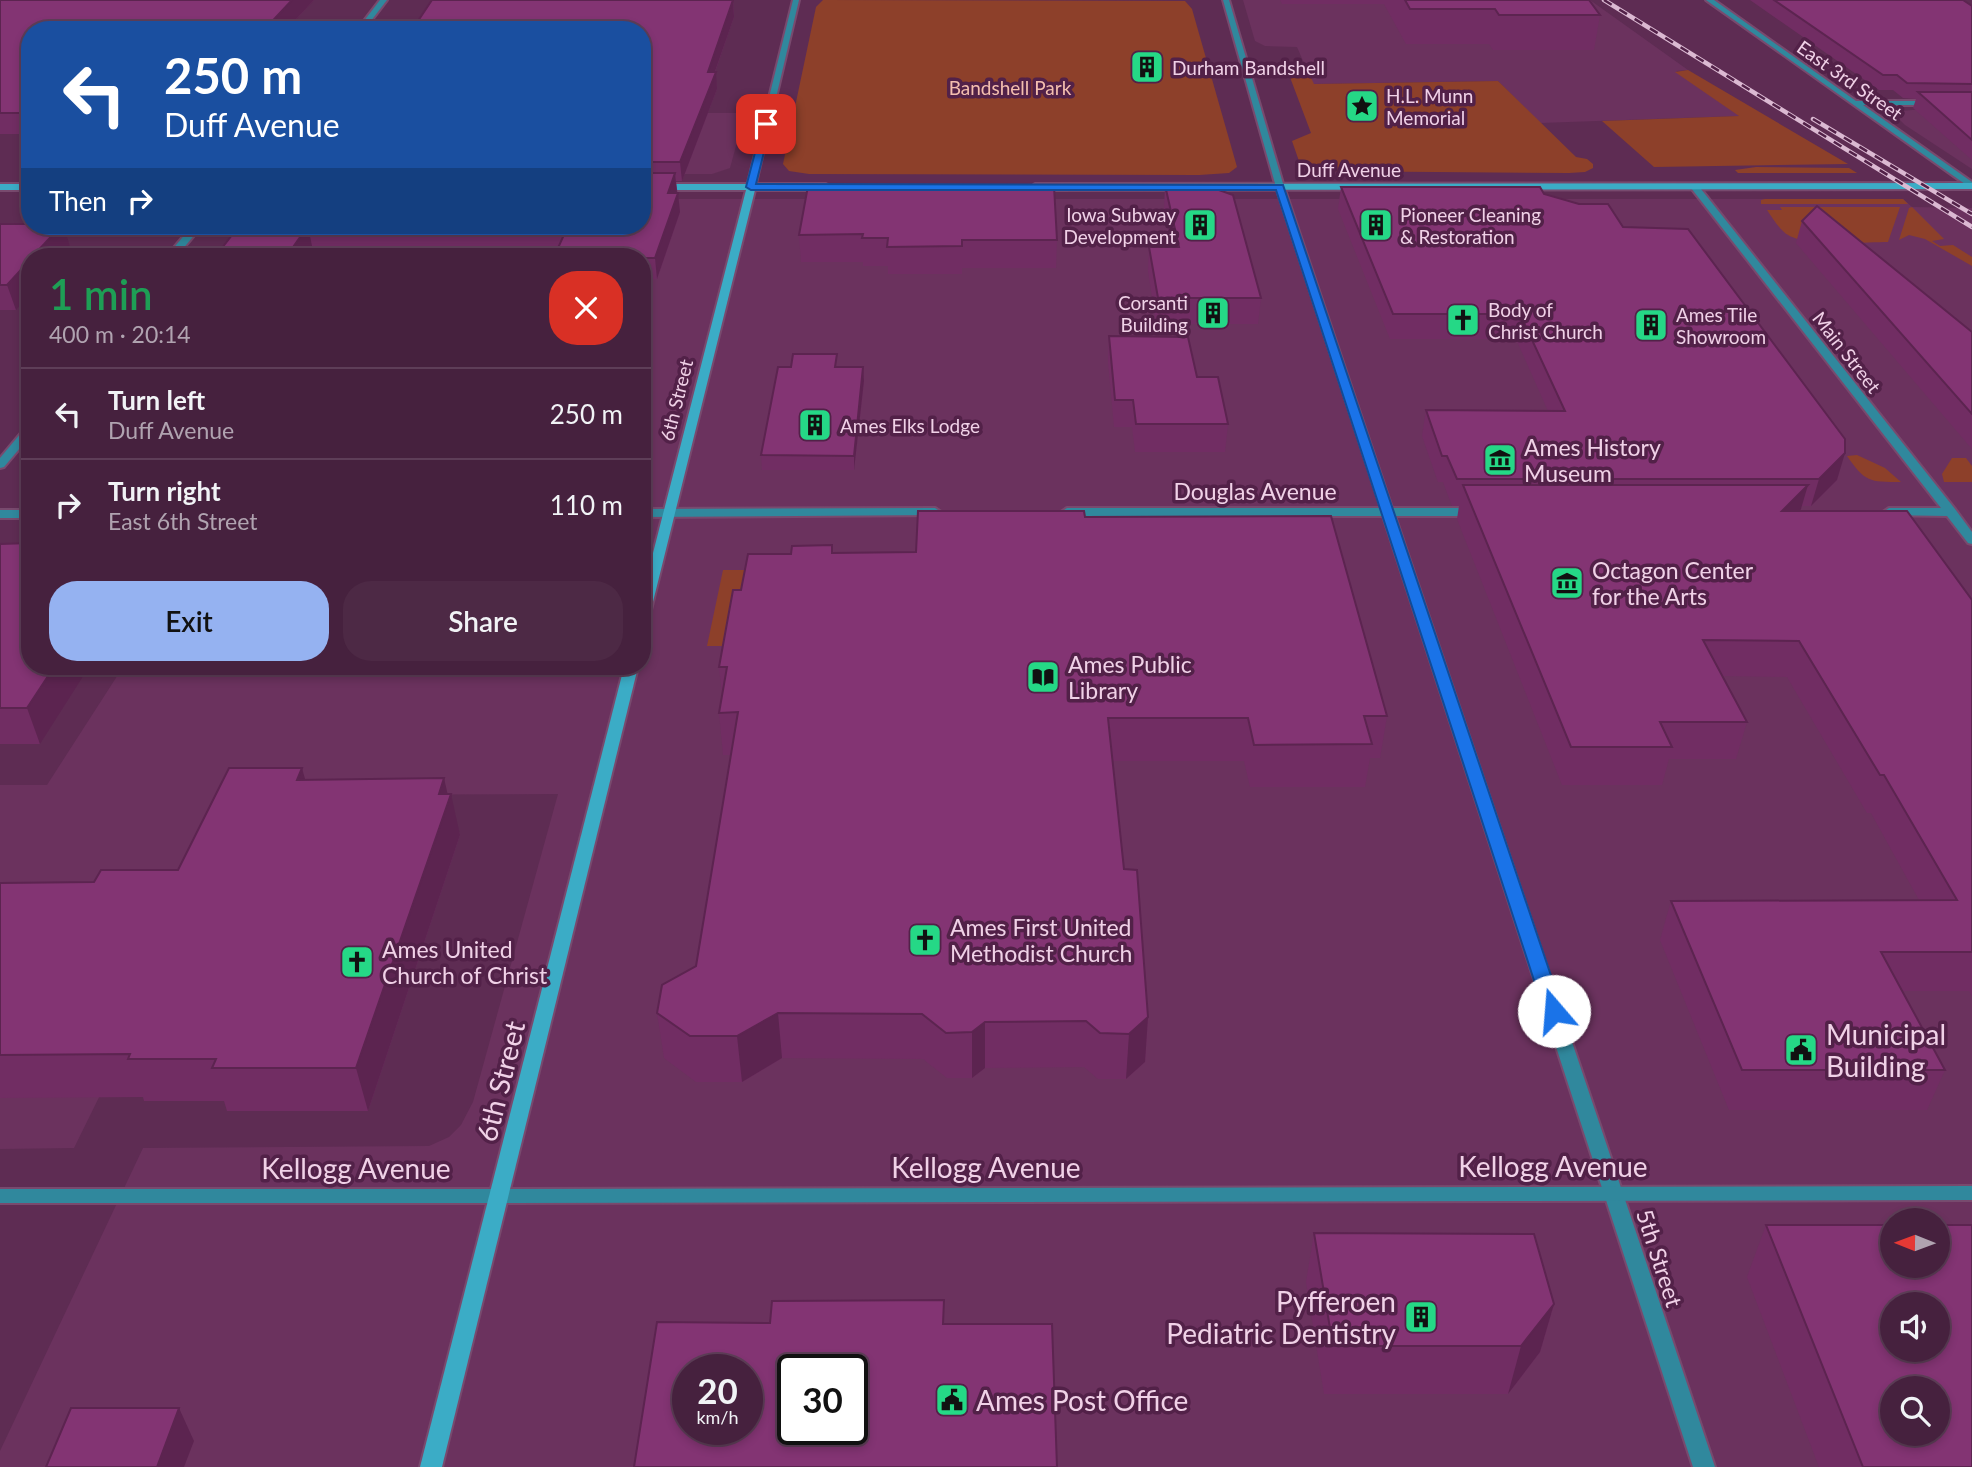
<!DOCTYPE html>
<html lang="en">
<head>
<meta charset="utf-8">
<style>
	:root { --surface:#46213e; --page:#4d2945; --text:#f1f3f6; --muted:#b0a3b0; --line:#5e3e58; --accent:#95b2f1 }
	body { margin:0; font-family:Lato,sans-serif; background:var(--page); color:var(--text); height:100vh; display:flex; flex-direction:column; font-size:26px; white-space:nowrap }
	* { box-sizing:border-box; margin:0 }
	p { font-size:23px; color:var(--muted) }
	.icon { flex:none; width:38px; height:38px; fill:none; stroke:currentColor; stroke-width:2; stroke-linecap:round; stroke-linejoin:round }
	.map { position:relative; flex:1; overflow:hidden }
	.details { position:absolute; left:21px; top:248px; width:630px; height:427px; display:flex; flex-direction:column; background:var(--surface); border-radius:28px; box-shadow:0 4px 10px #0003,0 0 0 2px var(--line) }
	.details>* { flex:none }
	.top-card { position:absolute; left:21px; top:21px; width:630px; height:214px; border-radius:28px; box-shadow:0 4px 10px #0003,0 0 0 2px var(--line); background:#1a4fa0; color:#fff; overflow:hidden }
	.needle { width:46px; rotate:271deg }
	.tools { position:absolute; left:1880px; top:1208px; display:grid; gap:14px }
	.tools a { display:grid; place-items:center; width:70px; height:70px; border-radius:50%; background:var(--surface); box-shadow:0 4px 10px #0003,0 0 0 2px var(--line); font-size:35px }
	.speed { position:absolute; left:672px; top:1354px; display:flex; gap:14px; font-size:35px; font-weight:700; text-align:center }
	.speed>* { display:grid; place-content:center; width:91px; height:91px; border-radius:50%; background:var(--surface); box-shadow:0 4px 10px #0003,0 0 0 2px var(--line); line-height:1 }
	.speed small { font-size:18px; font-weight:400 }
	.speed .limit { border:4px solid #111; border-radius:10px; background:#fff; color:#111 }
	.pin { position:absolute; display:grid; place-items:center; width:60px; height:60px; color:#fff; margin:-30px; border-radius:14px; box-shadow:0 4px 10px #0006 }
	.me { position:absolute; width:77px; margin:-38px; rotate:342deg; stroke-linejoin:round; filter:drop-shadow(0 0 5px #0008) }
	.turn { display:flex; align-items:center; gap:24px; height:147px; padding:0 28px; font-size:32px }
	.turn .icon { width:91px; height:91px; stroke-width:2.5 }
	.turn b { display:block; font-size:49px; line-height:60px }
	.then { display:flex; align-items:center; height:66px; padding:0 28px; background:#0003; gap:14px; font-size:26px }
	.round { display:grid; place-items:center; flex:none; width:74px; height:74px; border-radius:28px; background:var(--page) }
	.head { display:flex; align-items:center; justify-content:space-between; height:119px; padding:0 28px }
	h1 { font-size:42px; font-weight:600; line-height:52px; color:#1e9e55 }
	.action { display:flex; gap:14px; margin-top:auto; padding:14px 28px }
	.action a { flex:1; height:80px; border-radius:28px; background:var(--accent); color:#111; font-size:28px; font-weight:600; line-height:80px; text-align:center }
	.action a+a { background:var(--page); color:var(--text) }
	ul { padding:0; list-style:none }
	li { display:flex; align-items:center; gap:21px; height:91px; padding:0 28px; border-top:2px solid var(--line) }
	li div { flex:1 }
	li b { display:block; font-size:26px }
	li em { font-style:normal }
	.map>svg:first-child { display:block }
	.built { fill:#6b325e; fill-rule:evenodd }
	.green { fill:#8d402a }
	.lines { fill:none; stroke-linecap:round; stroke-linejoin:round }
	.minor-casing { stroke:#784a6e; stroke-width:4 }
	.tertiary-casing { stroke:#784a6e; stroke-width:4 }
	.secondary-casing { stroke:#784a6e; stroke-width:4 }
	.minor { fill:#30889d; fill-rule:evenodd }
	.tertiary { fill:#30889d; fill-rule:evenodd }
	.secondary { fill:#3bacc6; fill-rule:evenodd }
	.rail-casing { stroke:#dbb9d2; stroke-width:4.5 }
	.rail { stroke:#522148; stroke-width:2.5; stroke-dasharray:9; stroke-linecap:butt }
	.wall { fill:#712d63 }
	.shaded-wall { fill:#5c2450 }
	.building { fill:#833473; stroke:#5c2450; stroke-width:2; fill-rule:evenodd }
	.route { fill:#1a73e8; stroke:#114b97; stroke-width:2 }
	.labels { text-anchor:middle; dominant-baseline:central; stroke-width:7; stroke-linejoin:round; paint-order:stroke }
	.far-poi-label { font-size:19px; fill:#f0d1e7; stroke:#522148; text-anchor:start }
	.far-street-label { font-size:19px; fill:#f0d1e7; stroke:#522148 }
	.far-park-label { font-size:19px; fill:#f4bfaf; stroke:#522148 }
	.poi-label { font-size:23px; fill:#f0d1e7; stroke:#522148; text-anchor:start }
	.street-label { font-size:23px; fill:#f0d1e7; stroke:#522148 }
	.near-poi-label { font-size:28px; fill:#f0d1e7; stroke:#522148; text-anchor:start }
	.near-street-label { font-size:28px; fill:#f0d1e7; stroke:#522148 }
</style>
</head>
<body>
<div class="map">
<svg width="1972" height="1467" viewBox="0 0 1972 1467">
	<rect width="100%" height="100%" fill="#5e2c53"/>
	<g class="built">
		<polygon points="1243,0 1590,0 1688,70 1676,71 1740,116 1540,123 1498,81 1313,84 1297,47 1265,46 1255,41"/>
		<polygon points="1972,109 1972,169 1905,125 1899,119 1902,111 1912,110"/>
		<polygon points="642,113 745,113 730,168 712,174 642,174"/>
		<path d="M642,199H1903L1912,207L1972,208V1467H0V1451L143,1148L429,1146L449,1137L461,1125L473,1102L558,794L248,795L74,1148L0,1149V785H47L123,667H642V257H317L338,226H642ZM1892,1220H1937V1265H1892ZM1892,1304H1937V1349H1892ZM688,1370H747V1430H688ZM793,1370H852V1430H793ZM1892,1388H1937V1433H1892Z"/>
	</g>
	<g class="green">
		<polygon points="823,0 1185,1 1192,9 1237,167 1229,173 1199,175 809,174 789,171 783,164 816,7"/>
		<polygon points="1285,64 1305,65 1314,84 1498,81 1576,157 1587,159 1593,164 1593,168 1585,172 1569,173 1312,171 1300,164 1292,141 1311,133"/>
		<polygon points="1688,70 1848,164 1654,167 1602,121 1739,116 1675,72"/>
		<polygon points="1756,167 1849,168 1857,173 1738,173 1735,170"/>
		<polygon points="1765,199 1903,199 1908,204 1761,204 1761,200"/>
		<path d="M1780,207H1900L1888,242C1865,242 1800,248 1784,232C1777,226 1772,217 1767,210H1782Z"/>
		<polygon points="1912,207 1944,239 1932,241 1940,246 1953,245 1972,257 1972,266 1925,239 1909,235 1899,240 1909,208"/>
		<path d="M1857,455L1885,468L1901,482C1869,482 1865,482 1847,456Z"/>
		<polygon points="1952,458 1966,458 1972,466 1972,482 1944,482 1942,474"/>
		<polygon points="723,570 874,570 734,646 707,646"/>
	</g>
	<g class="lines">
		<defs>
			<g id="minor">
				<polygon points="380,0 387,0 364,30 357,30"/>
				<polygon points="793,0 799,0 755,187 751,190 747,187"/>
				<polygon points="1223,0 1229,0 1284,187 1392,508 1477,508 1483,512 1477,516 1395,516 1715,1467 1693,1467 1383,516 1067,516 1061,512 1067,508 1381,508 1276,187"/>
				<polygon points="1706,0 1714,0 1856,101 1935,101 1935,105 1863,105 1972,182 1972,189"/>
				<polygon points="1691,184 1697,184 1955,509 1972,532 1972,544 1968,543 1947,516 1885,515 1883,512 1889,508 1941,508 1691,188"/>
				<polygon points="192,226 202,226 176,257 166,257"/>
				<polygon points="30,426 30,436 4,467 0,468 0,458 26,427"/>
				<polygon points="935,508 941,512 939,515 642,517 642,509"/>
				<rect x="0" y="510" width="30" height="8"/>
				<polygon points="0,1189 498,1189 505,1191 507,1196 505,1201 498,1203 0,1203"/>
			</g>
			<polygon id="tertiary" points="1972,1186 1972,1200 498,1203 491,1201 489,1196 491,1191 498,1189"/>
			<g id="secondary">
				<polygon points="1972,183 1972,189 1035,190 1031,187 1035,184"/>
				<rect x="0" y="184" width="30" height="6"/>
				<polygon points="642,184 826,184 830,187 826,190 755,190 648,622 642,626 642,596 746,190 642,190"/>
				<polygon points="624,667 638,667 442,1467 420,1467"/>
			</g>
		</defs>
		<use href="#minor" class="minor-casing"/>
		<use href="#tertiary" class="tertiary-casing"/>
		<use href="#secondary" class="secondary-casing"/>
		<use href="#minor" class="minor"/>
		<use href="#tertiary" class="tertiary"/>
		<use href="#secondary" class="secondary"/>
		<defs>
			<g id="rail">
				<polyline points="1604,0 1972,227"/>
				<polyline points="1813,119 1972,214"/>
			</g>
		</defs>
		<use href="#rail" class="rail-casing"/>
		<use href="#rail" class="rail"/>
	</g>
	<g class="wall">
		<polygon points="0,0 314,0 286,30 30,30 30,134 0,134"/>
		<polygon points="733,0 734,17 715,72 717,89 682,181 676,181 680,212 657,279 642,279 642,257 559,248 312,246 305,257 215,257 239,226 642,226 642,30"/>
		<polygon points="1280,0 1589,0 1600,15 1594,50 1493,50 1489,44 1406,44 1384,4 1282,4"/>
		<polygon points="1750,0 1963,0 1972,6 1972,160 1913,108 1916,99 1903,98 1893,90 1879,90"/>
		<polygon points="1165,185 1261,298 1258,324 1156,324 1148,271 1149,247 1172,247 1164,209"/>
		<polygon points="808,186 1057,240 1056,268 962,268 962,274 888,274 888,266 863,266 863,262 801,262 799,235"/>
		<polygon points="1341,187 1544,194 1623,227 1837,480 1811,506 1802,506 1800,511 1972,600 1972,996 1969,991 1902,991 1945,1070 1927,1110 1729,1110 1660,940 1671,901 1919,900 1871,813 1867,813 1787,677 1723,676 1747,722 1736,759 1669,759 1662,785 1562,785 1457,519 1459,506 1452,506 1443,482 1438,482 1422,436 1426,410 1548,411 1516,339 1390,339 1338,209"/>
		<polygon points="1802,221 1972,332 1972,449 1796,243"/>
		<polygon points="0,224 70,247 62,257 30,257 16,310 0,310"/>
		<polygon points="1109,336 1197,377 1228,424 1225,452 1135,452 1132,427 1114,427 1108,362"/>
		<polygon points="837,367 863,367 864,381 854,470 762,470 761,455"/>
		<polygon points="1085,517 1387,716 1380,758 1370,758 1365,787 1250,787 1244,761 1113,761 1124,869 1148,1017 1145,1062 1126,1079 1098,1079 1084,1067 985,1068 972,1078 947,1078 923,1059 782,1058 742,1082 696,1082 664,1058 657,1013 696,966 731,755 723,755 719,713 722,696 719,667 741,590 791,554 832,545 833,553 916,552"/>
		<polygon points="0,544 40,744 0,744"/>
		<polygon points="305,780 448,794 460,835 368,1111 227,1111 224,1101 144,1101 143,1097 0,1098 0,883 94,882 178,870"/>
		<polygon points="1766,1225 1972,1467 1819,1467 1747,1277"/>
		<polygon points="1314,1233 1554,1304 1540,1352 1508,1394 1324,1394 1306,1282"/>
	</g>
	<g class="shaded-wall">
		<polygon points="292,0 314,0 286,30 264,30"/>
		<polygon points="733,0 734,17 712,80 716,72 717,89 682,181 680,162 708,72"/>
		<polygon points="675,173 677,193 668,193"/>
		<polygon points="678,193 680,212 657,279 655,258"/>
		<polygon points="61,226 64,226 70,247 62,257 32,257"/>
		<polygon points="308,226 312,246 305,257 286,257"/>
		<polygon points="30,260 30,294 16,310 7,285"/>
		<polygon points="863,367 864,381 854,470 854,456"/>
		<polygon points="1845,453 1837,480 1811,506 1819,479"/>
		<polygon points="1808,485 1798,519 1782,511"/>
		<polygon points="54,667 89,667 40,744 27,708"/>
		<polygon points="302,768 313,808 297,780"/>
		<polygon points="444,778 449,800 451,794 460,835 368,1111 356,1068"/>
		<polygon points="778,1013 782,1058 742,1082 737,1036"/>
		<polygon points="1148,1017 1145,1062 1126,1079 1129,1034"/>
		<polygon points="985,1022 985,1068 972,1078 972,1032"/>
		<polygon points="1554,1304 1540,1352 1508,1394 1521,1346"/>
		<polygon points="179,1408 194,1441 184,1467 157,1467"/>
	</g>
	<g class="building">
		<polygon points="0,0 292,0 264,30 30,30 30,113 0,113"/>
		<polygon points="432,0 733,0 708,72 716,72 680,162 642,162 642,30 412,30"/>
		<polygon points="1405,0 1589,0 1600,15 1499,15 1495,9 1410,9"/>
		<polygon points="1774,0 1963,0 1972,6 1972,84 1907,83 1897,75 1883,75"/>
		<polygon points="1918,92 1972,92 1972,140"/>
		<polygon points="642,173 675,173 668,193 678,193 655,258 642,258 642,257 554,257 567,228 308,226 286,257 215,257 239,226 642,226"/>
		<polygon points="1165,185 1205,185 1233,195 1261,298 1158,298 1149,247 1179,247"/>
		<polygon points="808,186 1054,186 1057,240 962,240 962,246 887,247 888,238 862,238 863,234 799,235"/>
		<polygon points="1341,187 1540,187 1544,194 1579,204 1608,204 1623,227 1688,229 1845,439 1845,453 1819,479 1457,479 1447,456 1442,456 1426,410 1565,411 1520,314 1393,314"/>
		<polygon points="1817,206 1972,332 1972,414 1802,221"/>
		<polygon points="0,224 30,224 30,226 61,226 32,257 30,257 30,260 7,285 0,285"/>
		<polygon points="1109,336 1188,337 1197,377 1218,377 1228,424 1136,424 1133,400 1115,400"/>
		<polygon points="793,354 837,354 835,367 863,367 854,456 761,455 778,367 791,367"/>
		<polygon points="1463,485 1808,485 1782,511 1907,511 1972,600 1972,952 1881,952 1945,1070 1742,1070 1671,901 1957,900 1884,775 1880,775 1799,641 1703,640 1747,722 1660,722 1672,747 1571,747"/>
		<polygon points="918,511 1084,511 1085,517 1331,516 1387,716 1364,716 1372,744 1254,745 1248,718 1108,718 1124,869 1137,870 1148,1017 1129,1034 1100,1033 1086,1021 985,1022 972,1032 946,1033 922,1014 778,1013 737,1036 690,1036 657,1013 662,985 696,966 738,712 719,713 727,667 719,667 733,590 741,590 748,554 791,554 792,546 832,545 832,553 916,552"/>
		<polygon points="30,543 30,667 54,667 27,708 0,708 0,544"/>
		<polygon points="229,768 302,768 297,780 444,778 439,794 451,794 356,1068 212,1068 216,1059 128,1059 130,1054 0,1055 0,883 94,882 101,870 178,870"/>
		<path d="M1766,1225H1892V1265H1937V1225H1972V1467H1863ZM1892,1304H1937V1349H1892ZM1892,1388H1937V1433H1892Z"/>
		<polygon points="1314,1233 1534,1234 1554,1304 1521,1346 1333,1346"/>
		<path d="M944,1300L943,1324H1052L1057,1467H634L657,1322L770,1323L772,1301ZM688,1370H747V1430H688ZM793,1370H852V1430H793Z"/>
		<polygon points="71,1408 179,1408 157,1467 46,1467"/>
	</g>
	<polygon class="route" points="763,122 771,124 756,184 1283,185 1563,1011 1560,1016 1547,1016 1544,1011 1276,190 751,190 746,187"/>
	<defs>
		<symbol id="building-square" viewBox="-11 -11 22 22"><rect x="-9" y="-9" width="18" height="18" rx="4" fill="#25d886" stroke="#522148"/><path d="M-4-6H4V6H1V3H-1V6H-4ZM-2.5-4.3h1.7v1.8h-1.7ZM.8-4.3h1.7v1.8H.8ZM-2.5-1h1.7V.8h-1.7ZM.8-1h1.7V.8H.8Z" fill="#111"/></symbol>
		<symbol id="sight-square" viewBox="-11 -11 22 22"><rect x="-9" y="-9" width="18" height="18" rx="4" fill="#25d886" stroke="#522148"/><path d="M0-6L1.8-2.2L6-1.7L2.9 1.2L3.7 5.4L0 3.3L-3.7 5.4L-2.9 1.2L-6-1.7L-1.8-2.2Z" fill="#111"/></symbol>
		<symbol id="church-square" viewBox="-11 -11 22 22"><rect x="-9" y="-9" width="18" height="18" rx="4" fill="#25d886" stroke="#522148"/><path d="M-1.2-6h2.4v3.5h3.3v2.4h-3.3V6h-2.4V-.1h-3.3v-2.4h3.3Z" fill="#111"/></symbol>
		<symbol id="museum-square" viewBox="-11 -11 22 22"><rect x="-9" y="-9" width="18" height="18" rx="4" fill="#25d886" stroke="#522148"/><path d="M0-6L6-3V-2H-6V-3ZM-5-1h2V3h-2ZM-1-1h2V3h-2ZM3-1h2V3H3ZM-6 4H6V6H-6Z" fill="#111"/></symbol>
		<symbol id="library-square" viewBox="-11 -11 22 22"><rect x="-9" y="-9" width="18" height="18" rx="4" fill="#25d886" stroke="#522148"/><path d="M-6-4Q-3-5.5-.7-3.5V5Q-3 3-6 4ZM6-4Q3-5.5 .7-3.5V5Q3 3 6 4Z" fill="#111"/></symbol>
		<symbol id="civic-square" viewBox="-11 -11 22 22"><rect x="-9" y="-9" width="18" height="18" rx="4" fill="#25d886" stroke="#522148"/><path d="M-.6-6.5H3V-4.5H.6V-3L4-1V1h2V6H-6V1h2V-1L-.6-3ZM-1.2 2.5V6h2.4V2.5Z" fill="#111"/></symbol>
	</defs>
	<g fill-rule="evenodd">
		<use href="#building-square" x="1128" y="48" width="38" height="38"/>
		<use href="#sight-square" x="1343" y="87" width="38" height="38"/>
		<use href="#building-square" x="1181" y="206" width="38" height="38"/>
		<use href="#building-square" x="1357" y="206" width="38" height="38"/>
		<use href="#building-square" x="1194" y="294" width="38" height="38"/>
		<use href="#church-square" x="1444" y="301" width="38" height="38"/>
		<use href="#building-square" x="1632" y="306" width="38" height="38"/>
		<use href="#building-square" x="796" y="406" width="38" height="38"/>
		<use href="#museum-square" x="1481" y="441" width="38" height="38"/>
		<use href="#museum-square" x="1548" y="564" width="38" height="38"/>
		<use href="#library-square" x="1024" y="658" width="38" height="38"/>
		<use href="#church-square" x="906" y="921" width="38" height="38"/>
		<use href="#church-square" x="338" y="943" width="38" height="38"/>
		<use href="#civic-square" x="1782" y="1031" width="38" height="38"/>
		<use href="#building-square" x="1402" y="1298" width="38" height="38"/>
		<use href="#civic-square" x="933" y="1381" width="38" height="38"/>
	</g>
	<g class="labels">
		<g class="far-poi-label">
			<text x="1172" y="67">Durham Bandshell</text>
			<text x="1386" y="95">H.L. Munn<tspan x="1386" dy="22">Memorial</tspan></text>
			<text x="1176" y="214" text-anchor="end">Iowa Subway<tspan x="1176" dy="22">Development</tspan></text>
			<text x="1400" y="214">Pioneer Cleaning<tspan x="1400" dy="22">&amp; Restoration</tspan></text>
			<text x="1188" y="302" text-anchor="end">Corsanti<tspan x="1188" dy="22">Building</tspan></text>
			<text x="1488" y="309">Body of<tspan x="1488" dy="22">Christ Church</tspan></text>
			<text x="1676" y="314">Ames Tile<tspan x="1676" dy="22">Showroom</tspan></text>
			<text x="840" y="425">Ames Elks Lodge</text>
		</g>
		<g class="far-street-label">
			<text transform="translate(1850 80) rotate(35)">East 3rd Street</text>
			<text x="1349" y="169">Duff Avenue</text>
			<text transform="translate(1847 352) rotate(52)">Main Street</text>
			<text transform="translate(676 400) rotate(-76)">6th Street</text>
		</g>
		<g class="far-park-label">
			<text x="1010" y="87">Bandshell Park</text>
		</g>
		<g class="poi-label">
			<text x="1524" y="447">Ames History<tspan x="1524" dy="26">Museum</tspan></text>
			<text x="1592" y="570">Octagon Center<tspan x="1592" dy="26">for the Arts</tspan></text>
			<text x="1068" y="664">Ames Public<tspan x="1068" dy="26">Library</tspan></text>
			<text x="950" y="927">Ames First United<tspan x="950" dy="26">Methodist Church</tspan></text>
			<text x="382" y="949">Ames United<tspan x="382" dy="26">Church of Christ</tspan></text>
		</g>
		<g class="street-label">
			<text x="1255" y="491">Douglas Avenue</text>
			<text transform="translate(1660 1258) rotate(72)">5th Street</text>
		</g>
		<g class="near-poi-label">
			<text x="1826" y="1034">Municipal<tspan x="1826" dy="32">Building</tspan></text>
			<text x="1396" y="1301" text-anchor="end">Pyfferoen<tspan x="1396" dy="32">Pediatric Dentistry</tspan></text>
			<text x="976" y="1400">Ames Post Office</text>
		</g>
		<g class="near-street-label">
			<text transform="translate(500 1081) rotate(-76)">6th Street</text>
			<text x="1553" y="1166">Kellogg Avenue</text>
			<text x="986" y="1167">Kellogg Avenue</text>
			<text x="356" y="1168">Kellogg Avenue</text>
		</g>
	</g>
</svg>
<div class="tools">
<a><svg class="needle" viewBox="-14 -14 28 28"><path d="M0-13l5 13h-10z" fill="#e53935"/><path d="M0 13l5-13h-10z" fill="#b0a3b0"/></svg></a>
<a><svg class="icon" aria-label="sound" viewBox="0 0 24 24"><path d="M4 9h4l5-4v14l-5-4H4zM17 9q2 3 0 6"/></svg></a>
<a><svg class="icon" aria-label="search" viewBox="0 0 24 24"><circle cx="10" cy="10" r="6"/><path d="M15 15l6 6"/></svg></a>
</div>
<div class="speed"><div>20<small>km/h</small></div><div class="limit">30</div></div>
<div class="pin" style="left:766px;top:124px;background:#d93025"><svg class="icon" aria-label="arrive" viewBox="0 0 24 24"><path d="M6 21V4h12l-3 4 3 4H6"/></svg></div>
<svg class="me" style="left:1554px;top:1011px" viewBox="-20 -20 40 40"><circle r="19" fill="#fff"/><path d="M0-13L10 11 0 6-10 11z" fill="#1a73e8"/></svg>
<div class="top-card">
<div class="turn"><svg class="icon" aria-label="left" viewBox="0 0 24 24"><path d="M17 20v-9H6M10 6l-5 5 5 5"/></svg><div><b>250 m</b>Duff Avenue</div></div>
<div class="then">Then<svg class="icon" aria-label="right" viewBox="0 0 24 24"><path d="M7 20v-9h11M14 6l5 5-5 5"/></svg></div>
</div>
<section class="details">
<div class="head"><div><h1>1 min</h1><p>400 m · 20:14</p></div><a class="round" style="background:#d93025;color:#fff"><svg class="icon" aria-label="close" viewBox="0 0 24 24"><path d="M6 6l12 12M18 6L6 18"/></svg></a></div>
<ul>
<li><svg class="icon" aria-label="left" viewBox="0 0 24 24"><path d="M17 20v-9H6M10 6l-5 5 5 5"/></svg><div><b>Turn left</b><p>Duff Avenue</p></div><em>250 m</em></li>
<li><svg class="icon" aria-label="right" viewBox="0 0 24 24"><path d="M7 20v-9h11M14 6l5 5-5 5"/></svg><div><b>Turn right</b><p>East 6th Street</p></div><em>110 m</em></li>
</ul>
<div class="action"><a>Exit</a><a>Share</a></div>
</section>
</div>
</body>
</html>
